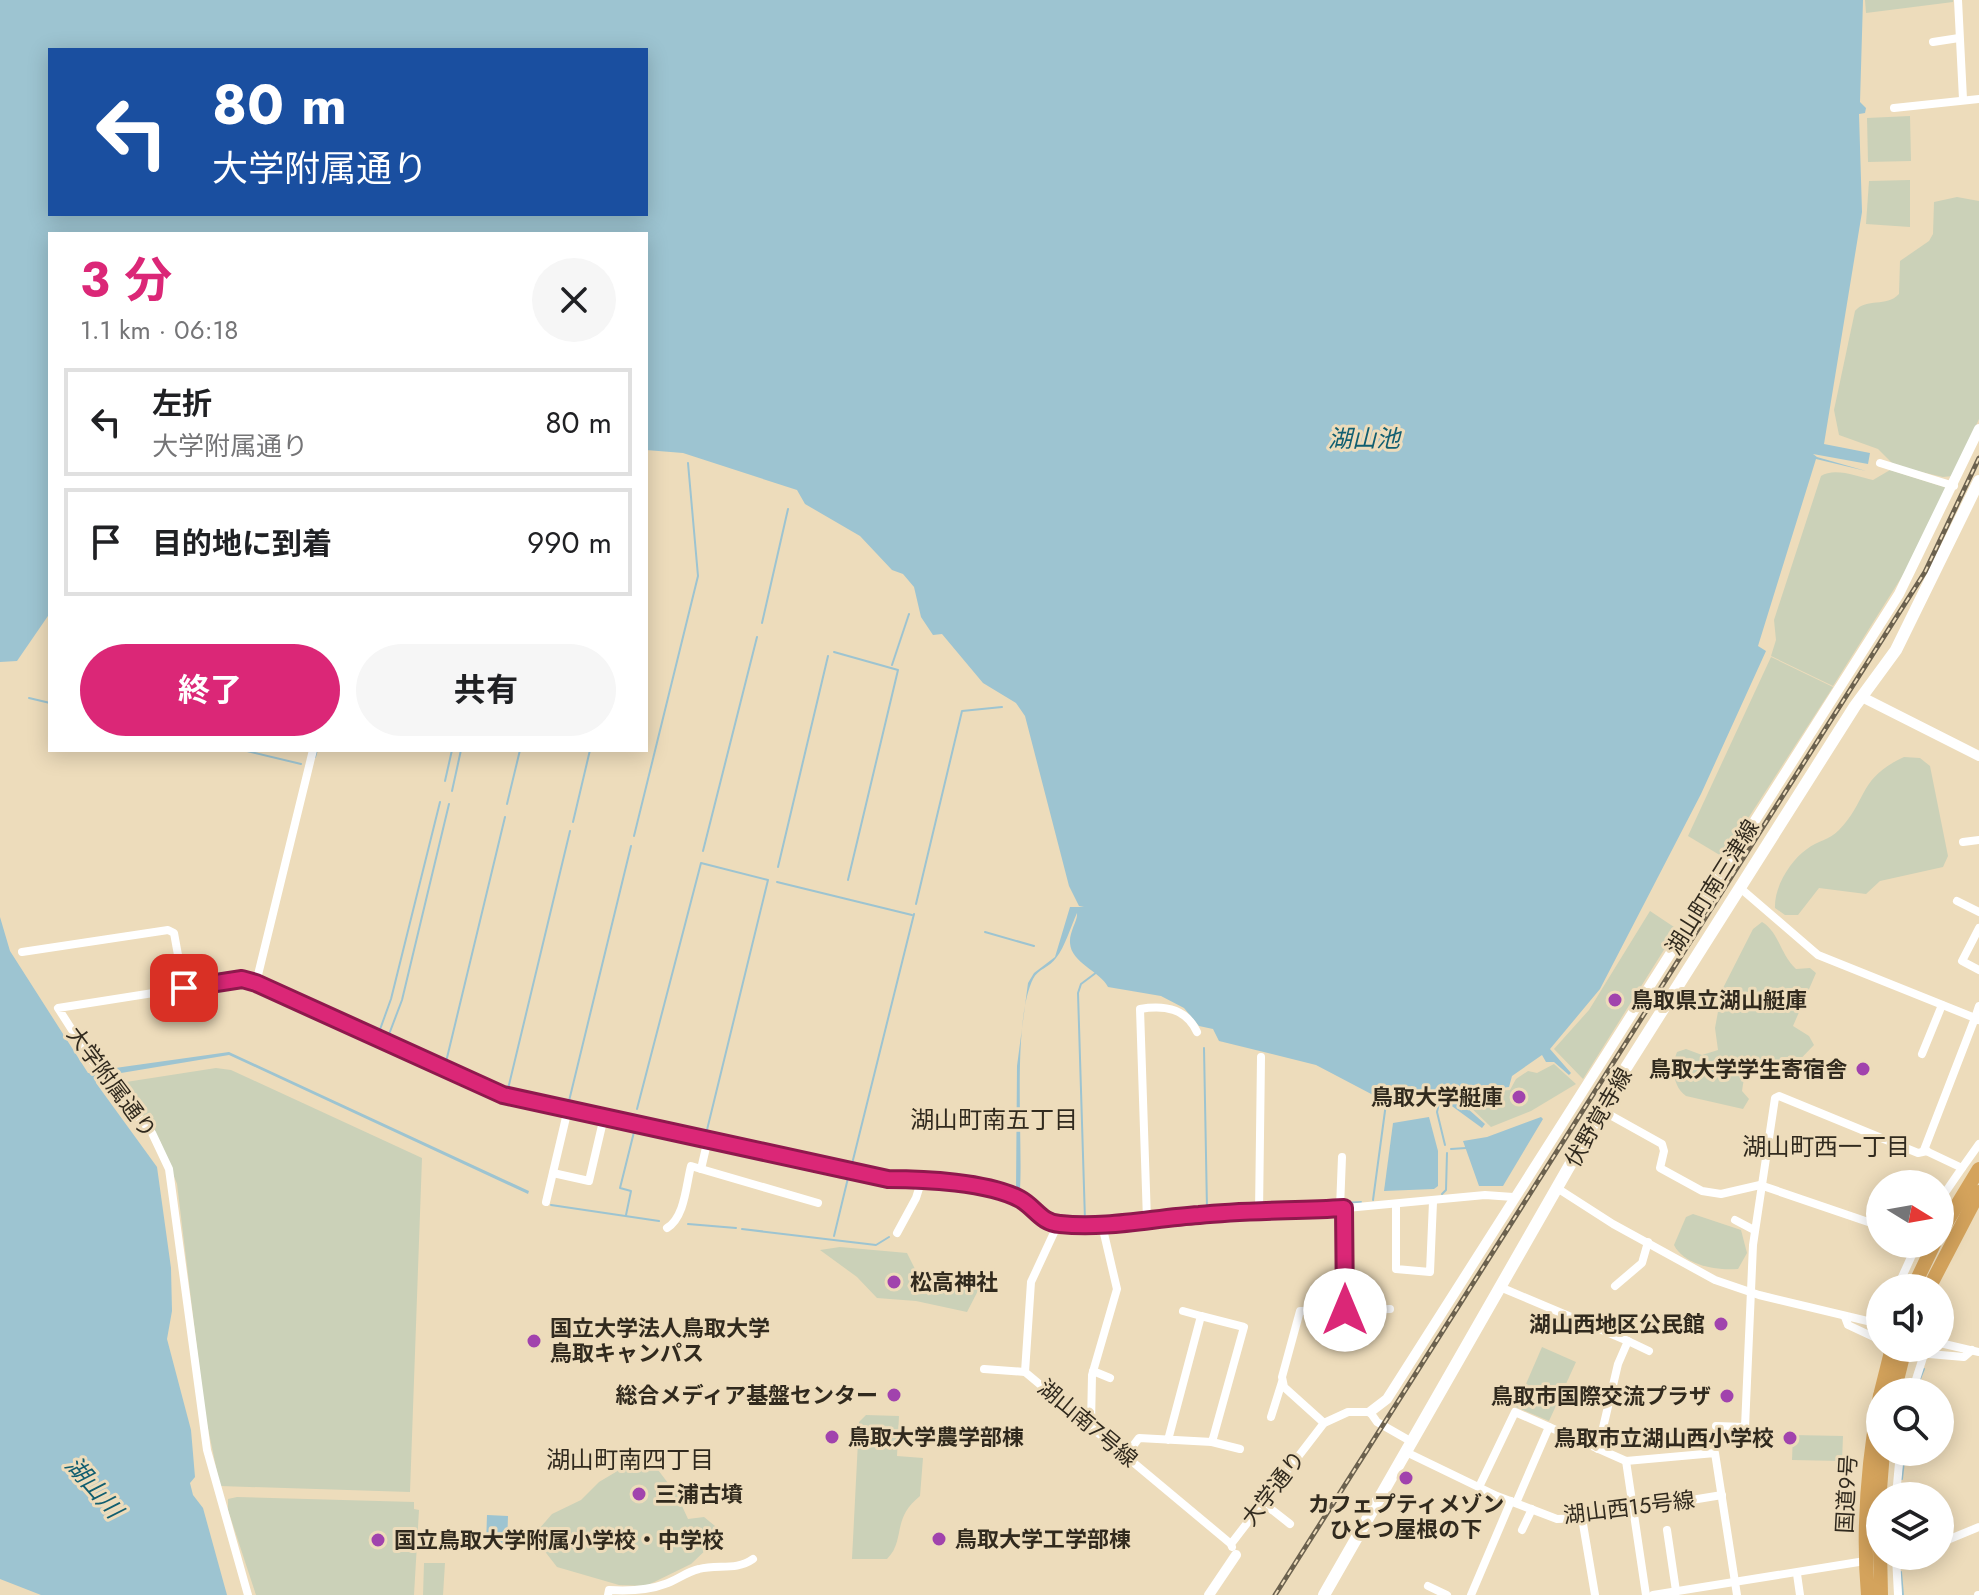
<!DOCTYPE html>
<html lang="ja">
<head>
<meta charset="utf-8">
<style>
	:root { --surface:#fff; --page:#f6f6f6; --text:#202124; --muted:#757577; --line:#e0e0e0; --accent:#db2777 }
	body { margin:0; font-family:Jost,"Noto Sans JP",sans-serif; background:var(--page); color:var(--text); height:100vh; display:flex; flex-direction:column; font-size:30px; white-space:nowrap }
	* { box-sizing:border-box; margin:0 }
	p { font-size:26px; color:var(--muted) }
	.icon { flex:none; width:44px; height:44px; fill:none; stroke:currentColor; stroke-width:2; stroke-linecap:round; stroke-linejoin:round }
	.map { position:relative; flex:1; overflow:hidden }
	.details { position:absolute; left:48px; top:232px; width:600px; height:520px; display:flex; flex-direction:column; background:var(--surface); border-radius:0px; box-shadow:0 4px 20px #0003 }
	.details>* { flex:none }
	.hud { position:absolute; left:48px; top:48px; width:600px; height:168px; border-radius:0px; box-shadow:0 4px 20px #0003; background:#1a4fa0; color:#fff; overflow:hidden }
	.needle { width:52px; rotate:101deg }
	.buttons { position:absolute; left:1866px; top:1170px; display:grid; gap:16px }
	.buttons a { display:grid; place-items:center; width:88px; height:88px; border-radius:50%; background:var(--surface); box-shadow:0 4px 20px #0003; font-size:40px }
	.pin { position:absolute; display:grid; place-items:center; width:68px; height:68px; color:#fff; margin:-34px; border-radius:16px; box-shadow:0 4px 12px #0006 }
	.me { position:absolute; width:88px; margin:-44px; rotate:0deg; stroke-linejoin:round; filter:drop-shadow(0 0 6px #0008) }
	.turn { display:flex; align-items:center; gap:28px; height:168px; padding:0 32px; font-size:36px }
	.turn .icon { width:104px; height:104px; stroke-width:2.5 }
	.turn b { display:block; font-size:56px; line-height:68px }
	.round { display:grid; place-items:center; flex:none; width:84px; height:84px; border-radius:42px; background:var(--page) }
	.head { display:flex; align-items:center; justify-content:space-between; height:136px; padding:0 32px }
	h1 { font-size:48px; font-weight:700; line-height:60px; color:var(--accent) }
	.primary-button { display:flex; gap:16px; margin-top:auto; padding:16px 32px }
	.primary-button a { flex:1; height:92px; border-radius:48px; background:var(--accent); color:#fff; font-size:32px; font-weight:700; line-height:92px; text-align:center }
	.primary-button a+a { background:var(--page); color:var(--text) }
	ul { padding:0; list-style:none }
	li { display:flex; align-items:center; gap:24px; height:108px; margin:0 16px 12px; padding:0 16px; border:4px solid var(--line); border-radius:0px }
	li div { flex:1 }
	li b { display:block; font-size:30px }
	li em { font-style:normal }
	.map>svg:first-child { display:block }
	.green { fill:#cbd1b8 }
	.water { fill:#9dc4d1; fill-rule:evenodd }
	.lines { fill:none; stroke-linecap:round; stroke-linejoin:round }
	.stream { stroke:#9dc4d1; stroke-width:2 }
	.minor-tunnel { stroke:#c7b89c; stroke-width:8; stroke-dasharray:8 4; stroke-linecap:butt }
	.minor { stroke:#fff; stroke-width:8 }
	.tertiary { stroke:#fff; stroke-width:10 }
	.secondary { stroke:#fff; stroke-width:12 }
	.trunk { stroke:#d4a35c; stroke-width:14 }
	.rail-casing { stroke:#6b614e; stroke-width:5 }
	.rail { stroke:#eddcbb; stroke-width:2; stroke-dasharray:6; stroke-linecap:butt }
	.route-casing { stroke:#8e194d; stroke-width:20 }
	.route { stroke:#db2777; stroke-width:14 }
	.poi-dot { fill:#a143ad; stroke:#eddcbb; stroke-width:3 }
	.labels { text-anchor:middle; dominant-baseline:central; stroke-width:6; stroke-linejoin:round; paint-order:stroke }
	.street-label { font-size:22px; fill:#312a1e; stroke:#eddcbb }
	.poi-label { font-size:22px; font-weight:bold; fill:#312a1e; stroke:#eddcbb; text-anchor:start }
	.water-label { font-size:24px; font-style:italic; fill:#115e70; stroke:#eddcbb }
	.neighbourhood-label { font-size:24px; fill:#312a1e; stroke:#eddcbb }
</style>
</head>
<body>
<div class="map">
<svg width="1979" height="1595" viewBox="0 0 1979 1595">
	<rect width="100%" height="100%" fill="#eddcbb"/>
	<g class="green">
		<polygon points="1865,0 1953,0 1953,2 1866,13"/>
		<polygon points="1910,116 1911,161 1868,162 1867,118"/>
		<polygon points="1910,180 1910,227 1866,224 1869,181"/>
		<path d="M1957,197L1979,201V419L1953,476L1943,477L1895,466L1878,449L1839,435L1834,410L1855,311C1867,297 1886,308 1899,294L1900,261L1929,241L1933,234L1934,202Z"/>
		<path d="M1890,470L1947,488L1913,559L1833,686L1771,656L1776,640L1774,620L1821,476C1834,467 1857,476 1873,480Z"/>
		<polygon points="1771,657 1833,687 1723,857 1688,836"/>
		<path d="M1904,757L1920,758L1930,766L1948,856L1943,867L1880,881L1866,894L1819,888L1798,915H1785L1775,908C1774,887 1790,861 1807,849C1817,841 1830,840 1839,830C1868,800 1858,778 1904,757Z"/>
		<polygon points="1650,911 1677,929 1583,1079 1554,1049 1589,1010"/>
		<path d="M1762,922C1779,932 1780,954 1796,969L1810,968L1816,973L1793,1026L1809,1036L1814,1045L1788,1072L1770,1066L1753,1068L1744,1078L1742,1091L1749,1099L1743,1109L1686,1096C1673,1087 1671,1067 1677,1052L1686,1049L1702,1055L1718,1050L1715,1028L1722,990L1753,929Z"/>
		<polygon points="1554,1064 1576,1084 1531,1111 1491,1127 1467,1104 1494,1091 1510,1090 1516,1079 1528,1071 1537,1073"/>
		<polygon points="216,1068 231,1070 422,1158 410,1492 220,1486 205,1414 177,1184 160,1141 118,1087 126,1082"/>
		<path d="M1693,1214L1741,1230L1747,1253L1738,1269C1717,1271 1684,1265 1674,1245L1686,1217Z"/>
		<path d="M840,1247L907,1253L917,1273L927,1279C946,1272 965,1267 983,1281L967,1312L916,1301L877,1298L857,1277L820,1250Z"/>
		<polygon points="1542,1347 1576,1362 1549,1421 1516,1407"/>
		<path d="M866,1415L899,1416L897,1456L923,1458L920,1496C891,1519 906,1540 887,1559H852L859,1422Z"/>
		<polygon points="1793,1435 1843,1436 1842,1461 1792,1460"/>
		<polygon points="646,1454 677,1495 688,1519 704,1517 715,1526 712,1544 691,1564 646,1586 619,1585 557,1567 533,1536 552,1514 581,1500 599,1482"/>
		<polygon points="237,1497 414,1502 414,1509 419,1510 414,1595 256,1595 228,1510 228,1499"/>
		<polygon points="424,1563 445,1563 443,1595 423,1595"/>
	</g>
	<g class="water">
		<path d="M0,0H1863L1860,102L1866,108L1865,113L1859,114L1862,212L1824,444L1870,453L1868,464L1813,454L1817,457L1866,471L1816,459L1758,646L1766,651L1701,794L1600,989L1550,1049L1571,1073L1569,1075L1554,1062H1546L1542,1055L1512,1076L1509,1087L1491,1089L1458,1100L1485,1124L1482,1128L1449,1104L1440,1103L1433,1094L1375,1096L1316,1065L1219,1041L1213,1029L1199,1026L1184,1008L1161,996L1108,987C1100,971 1071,963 1070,943C1069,932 1078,920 1077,913C1071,926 1065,947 1056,958C1050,967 1038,969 1033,979C1012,1022 1023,1139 1020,1190H1016L1017,1066L1028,983L1034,973L1055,957L1070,907H1084L1079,906L1069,886L1025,716L1016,703L983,683L942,634L933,635L921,617L914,587L903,574L892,570L860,536L805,504L797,490L683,453L646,450V234H50V613L17,661L0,662ZM50,50H646V214H50Z"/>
		<polygon points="0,917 10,951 88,1073 95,1073 96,1083 157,1167 171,1268 172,1311 167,1339 191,1430 195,1477 190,1483 193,1495 203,1508 227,1595 41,1595 0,1579"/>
		<polygon points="229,1052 529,1191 528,1194 229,1055 109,1075 108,1069"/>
		<polygon points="1429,1117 1438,1151 1438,1186 1434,1189 1384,1191 1393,1123"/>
		<polygon points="1541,1117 1543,1119 1503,1186 1479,1186 1463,1141 1487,1137"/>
		<polygon points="487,1515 508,1516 507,1546 486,1545"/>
	</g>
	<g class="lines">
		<g class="stream">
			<polyline points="762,623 788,509"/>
			<polyline points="834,652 898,670 848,880"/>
			<polyline points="892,665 909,614"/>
			<polyline points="29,698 50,703"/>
			<polyline points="243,750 301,764"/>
			<polyline points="315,757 317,750"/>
			<polyline points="445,781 452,750"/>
			<polyline points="452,791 461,750"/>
			<polyline points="507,804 520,750"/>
			<polyline points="573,822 590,750"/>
			<polyline points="634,836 698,576 688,463"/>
			<polyline points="703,851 757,637"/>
			<polyline points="778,867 828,656"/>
			<polyline points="777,882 912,915"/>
			<polyline points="916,904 962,711 1002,707"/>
			<polyline points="985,932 1034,946"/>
			<polyline points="300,1009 375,1044"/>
			<polyline points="378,1035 391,999 440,802"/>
			<polyline points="388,1037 402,1000 449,804"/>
			<polyline points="1204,1048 1207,1209"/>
			<polyline points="446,1062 505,817"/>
			<polyline points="444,1073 504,1099"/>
			<polyline points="508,1089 570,831"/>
			<polyline points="569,1101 631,846"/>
			<polyline points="1439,1103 1437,1112 1445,1145"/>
			<polyline points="576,1104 625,1114"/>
			<polyline points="637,1109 701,863 768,880 706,1134 676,1128"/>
			<polyline points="641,1120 670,1126"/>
			<polyline points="1451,1149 1466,1148"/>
			<polyline points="852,1164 914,914"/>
			<polyline points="1442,1194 1446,1190 1447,1153"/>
			<polyline points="1373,1200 1387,1096"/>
			<polyline points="1343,1203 1361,1202"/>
			<polyline points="551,1205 659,1221"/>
			<polyline points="1317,1206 1331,1205"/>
			<polyline points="1212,1210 1223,1209"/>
			<polyline points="626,1215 631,1191 620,1188 635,1128"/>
			<polyline points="1158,1215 1176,1213"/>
			<polyline points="1085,1220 1078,993 1081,984 1097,972"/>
			<polyline points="688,1224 736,1228"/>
			<polyline points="742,1229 876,1245 889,1237"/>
			<polyline points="834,1236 848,1178"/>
			<polyline points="1920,1379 1924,1369"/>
			<polyline points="1902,1479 1905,1452"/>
			<polyline points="1900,1496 1901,1485"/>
			<polyline points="1901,1572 1903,1595"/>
		</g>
		<polyline class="minor-tunnel" points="1909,1348 1929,1354"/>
		<g class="minor">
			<polyline points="1958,0 1963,99"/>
			<polyline points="1933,42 1959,38"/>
			<polyline points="1894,108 1979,99"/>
			<polyline points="1880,463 1954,486"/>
			<polyline points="1963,842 1979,840"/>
			<polyline points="1739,887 1818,955 1975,1018 1979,1006"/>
			<polyline points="1957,901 1979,912"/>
			<polyline points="1979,928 1962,961 1979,970"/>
			<polyline points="22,952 168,930 174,933 184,988"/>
			<polyline points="256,983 313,750"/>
			<polyline points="1978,1020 1975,1018 1924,1150 1962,1168 1979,1144"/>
			<polyline points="1922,1054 1942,1005"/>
			<polyline points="1601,1110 1662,1144 1664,1151 1660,1168 1702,1191 1721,1194 1760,1185 1880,1226"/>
			<polyline points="701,1169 818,1203"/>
			<polyline points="553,1173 589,1181 604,1117"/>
			<polyline points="1557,1188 1613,1224 1715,1280 1759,1295 1880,1324"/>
			<polyline points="1940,1200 1962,1168"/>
			<polyline points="546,1202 568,1109"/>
			<polyline points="1396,1204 1396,1269 1430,1272 1433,1202"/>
			<polyline points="1340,1208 1342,1157"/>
			<polyline points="1259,1213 1261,1057"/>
			<path d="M1147,1220L1140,1009C1164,1005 1186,1008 1197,1032"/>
			<polyline points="1735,1220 1754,1230"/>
			<polyline points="1058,1224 1031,1282 1025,1372 1231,1544"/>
			<path d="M667,1228C685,1217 686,1185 691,1166L701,1169L708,1139"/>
			<polyline points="897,1233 916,1198 922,1179"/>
			<polyline points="1615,1286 1642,1263 1648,1242"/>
			<polyline points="1500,1287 1628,1341 1618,1364 1598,1449"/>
			<polyline points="1897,1288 1917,1244"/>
			<polyline points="1345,1310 1390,1309"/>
			<polyline points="1183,1311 1201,1316"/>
			<polyline points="1845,1317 1848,1325 1880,1340"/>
			<polyline points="1628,1341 1649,1351"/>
			<polyline points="1940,1343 1979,1352"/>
			<polyline points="1929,1354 1964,1357 1972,1350"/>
			<polyline points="984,1369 1025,1372"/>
			<polyline points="1093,1371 1110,1378"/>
			<polyline points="1912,1392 1926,1348"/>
			<polyline points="1271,1417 1282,1382"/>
			<polyline points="1324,1423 1284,1387 1282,1377 1300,1311 1345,1310 1344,1208"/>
			<polyline points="1091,1424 1092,1375 1117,1289 1102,1225"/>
			<polyline points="1716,1426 1745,1427 1753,1245 1775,1098 1779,1096 1918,1153 1927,1151"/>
			<polyline points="1212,1442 1240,1449"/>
			<polyline points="1406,1452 1497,1496 1557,1519 1582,1518 1722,1495"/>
			<polyline points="1126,1455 1139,1438 1212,1442 1244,1327 1201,1316 1168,1440"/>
			<polyline points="1626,1461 1646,1595"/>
			<polyline points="1479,1487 1515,1412 1626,1461 1715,1453 1737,1595"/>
			<polyline points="1896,1496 1900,1452"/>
			<polyline points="1262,1502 1290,1524"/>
			<polyline points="1516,1503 1549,1427"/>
			<polyline points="1582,1518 1595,1595"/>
			<polyline points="1522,1530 1532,1509"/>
			<polyline points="1667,1530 1676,1591"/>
			<polyline points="1940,1543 1979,1527"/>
			<polyline points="1232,1547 1231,1544 1324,1423 1348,1412 1370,1412 1377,1422 1412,1442"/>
			<polyline points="1896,1556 1898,1595"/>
			<polyline points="1797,1574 1800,1595"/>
			<polyline points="1428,1586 1447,1595"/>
			<polyline points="248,1595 207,1450 169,1169 152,1133 90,1058 58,1008 242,979 503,1095 888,1179 922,1179 994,1191 1021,1200 1046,1222 1058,1224 1102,1225 1202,1214 1304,1212 1485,1195 1513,1197"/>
			<path d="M608,1595L609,1590C627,1591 647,1591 665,1584C677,1580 686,1572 699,1569C718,1564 736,1571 753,1559"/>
			<polyline points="1471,1595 1511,1501"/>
			<polyline points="1653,1595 1865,1561"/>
			<polyline points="1978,1595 1979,1595"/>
		</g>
		<g class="tertiary">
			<polyline points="1862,697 1979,756"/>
			<polyline points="1370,1412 1387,1399 1899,594 1979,429"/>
			<polyline points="1209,1595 1236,1555"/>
		</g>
		<polyline class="secondary" points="1324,1595 1622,1074 1855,706 1896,650 1979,481"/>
		<g class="trunk">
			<polyline points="1940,1233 1979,1169"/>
			<polyline points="1913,1288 1934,1244"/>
			<polyline points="1929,1288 1979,1192"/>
			<polyline points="1881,1392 1892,1348"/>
			<polyline points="1894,1392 1905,1348"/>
			<path d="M1868,1595C1862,1528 1868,1461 1880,1395"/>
			<polyline points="1881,1595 1879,1502 1883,1452"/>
		</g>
		<defs>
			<polyline id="rail" points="1275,1595 1925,572 1979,458"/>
		</defs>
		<use href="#rail" class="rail-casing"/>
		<use href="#rail" class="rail"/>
	</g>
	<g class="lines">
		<defs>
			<path id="route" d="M184,988L242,979L256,983L503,1095L888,1179C924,1179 988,1182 1020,1199C1035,1207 1041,1223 1060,1224C1106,1229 1153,1218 1199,1215C1247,1210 1296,1211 1344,1208L1345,1310"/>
		</defs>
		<use href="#route" class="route-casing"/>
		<use href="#route" class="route"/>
	</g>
	<g class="poi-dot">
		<circle cx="1615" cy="1000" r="8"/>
		<circle cx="1863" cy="1069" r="8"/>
		<circle cx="1519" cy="1097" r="8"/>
		<circle cx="894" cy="1282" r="8"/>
		<circle cx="1721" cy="1324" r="8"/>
		<circle cx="534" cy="1341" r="8"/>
		<circle cx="894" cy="1395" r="8"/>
		<circle cx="1727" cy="1396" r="8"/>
		<circle cx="832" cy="1437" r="8"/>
		<circle cx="1790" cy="1438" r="8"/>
		<circle cx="1406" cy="1478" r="8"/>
		<circle cx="639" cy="1494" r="8"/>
		<circle cx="939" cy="1539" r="8"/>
		<circle cx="378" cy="1540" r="8"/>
	</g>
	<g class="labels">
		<g class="street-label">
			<text transform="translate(1712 887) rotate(-58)">湖山町南三津線</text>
			<text transform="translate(112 1082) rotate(53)">大学附属通り</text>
			<text transform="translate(1598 1117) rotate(-60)">伏野覚寺線</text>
			<text transform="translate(1088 1423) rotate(40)">湖山南7号線</text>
			<text transform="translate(1273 1488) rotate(-52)">大学通り</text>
			<text transform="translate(1846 1494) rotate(-87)">国道9号</text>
			<text transform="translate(1629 1507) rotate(-7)">湖山西15号線</text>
		</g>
		<g class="poi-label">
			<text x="1631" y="1000">鳥取県立湖山艇庫</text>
			<text x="1847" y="1069" text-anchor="end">鳥取大学学生寄宿舎</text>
			<text x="1503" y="1097" text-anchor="end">鳥取大学艇庫</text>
			<text x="910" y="1282">松高神社</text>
			<text x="1705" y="1324" text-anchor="end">湖山西地区公民館</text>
			<text x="550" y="1328">国立大学法人鳥取大学<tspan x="550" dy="25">鳥取キャンパス</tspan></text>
			<text x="878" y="1395" text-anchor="end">総合メディア基盤センター</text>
			<text x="1711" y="1396" text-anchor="end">鳥取市国際交流プラザ</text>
			<text x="848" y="1437">鳥取大学農学部棟</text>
			<text x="1774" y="1438" text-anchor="end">鳥取市立湖山西小学校</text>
			<text x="655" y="1494">三浦古墳</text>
			<text x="1406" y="1504" text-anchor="middle">カフェプティメゾン<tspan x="1406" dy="25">ひとつ屋根の下</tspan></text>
			<text x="955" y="1539">鳥取大学工学部棟</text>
			<text x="394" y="1540">国立鳥取大学附属小学校・中学校</text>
		</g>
		<g class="water-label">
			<text x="1364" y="438">湖山池</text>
			<text transform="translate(94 1487) rotate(49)">湖山川</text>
		</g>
		<g class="neighbourhood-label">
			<text x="994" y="1119">湖山町南五丁目</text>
			<text x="1826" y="1146">湖山町西一丁目</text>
			<text x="630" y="1459">湖山町南四丁目</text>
		</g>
	</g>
</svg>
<div class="buttons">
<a><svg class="needle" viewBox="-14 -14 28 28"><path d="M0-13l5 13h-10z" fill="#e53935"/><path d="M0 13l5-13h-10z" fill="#757577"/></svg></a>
<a><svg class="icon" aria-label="sound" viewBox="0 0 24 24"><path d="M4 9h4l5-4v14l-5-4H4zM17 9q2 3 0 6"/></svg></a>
<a><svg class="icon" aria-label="search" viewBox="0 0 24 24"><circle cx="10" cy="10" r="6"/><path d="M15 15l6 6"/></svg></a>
<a><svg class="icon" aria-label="layers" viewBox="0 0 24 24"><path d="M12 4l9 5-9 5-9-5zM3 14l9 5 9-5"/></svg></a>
</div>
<div class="pin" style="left:184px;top:988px;background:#d93025"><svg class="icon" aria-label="arrive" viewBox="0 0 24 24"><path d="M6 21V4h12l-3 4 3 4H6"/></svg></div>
<svg class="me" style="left:1345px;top:1310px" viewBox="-20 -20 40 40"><circle r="19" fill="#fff"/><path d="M0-13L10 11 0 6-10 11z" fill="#db2777"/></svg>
<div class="hud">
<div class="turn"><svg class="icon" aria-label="left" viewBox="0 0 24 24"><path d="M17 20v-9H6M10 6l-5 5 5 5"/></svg><div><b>80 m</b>大学附属通り</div></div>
</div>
<section class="details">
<div class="head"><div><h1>3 分</h1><p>1.1 km · 06:18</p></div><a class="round"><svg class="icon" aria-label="close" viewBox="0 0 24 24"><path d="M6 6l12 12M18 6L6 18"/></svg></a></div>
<ul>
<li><svg class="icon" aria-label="left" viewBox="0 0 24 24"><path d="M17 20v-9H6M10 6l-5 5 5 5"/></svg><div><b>左折</b><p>大学附属通り</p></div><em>80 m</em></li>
<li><svg class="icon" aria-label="arrive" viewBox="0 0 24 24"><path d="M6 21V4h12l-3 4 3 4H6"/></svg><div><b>目的地に到着</b></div><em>990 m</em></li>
</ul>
<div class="primary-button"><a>終了</a><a>共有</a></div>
</section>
</div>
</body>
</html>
